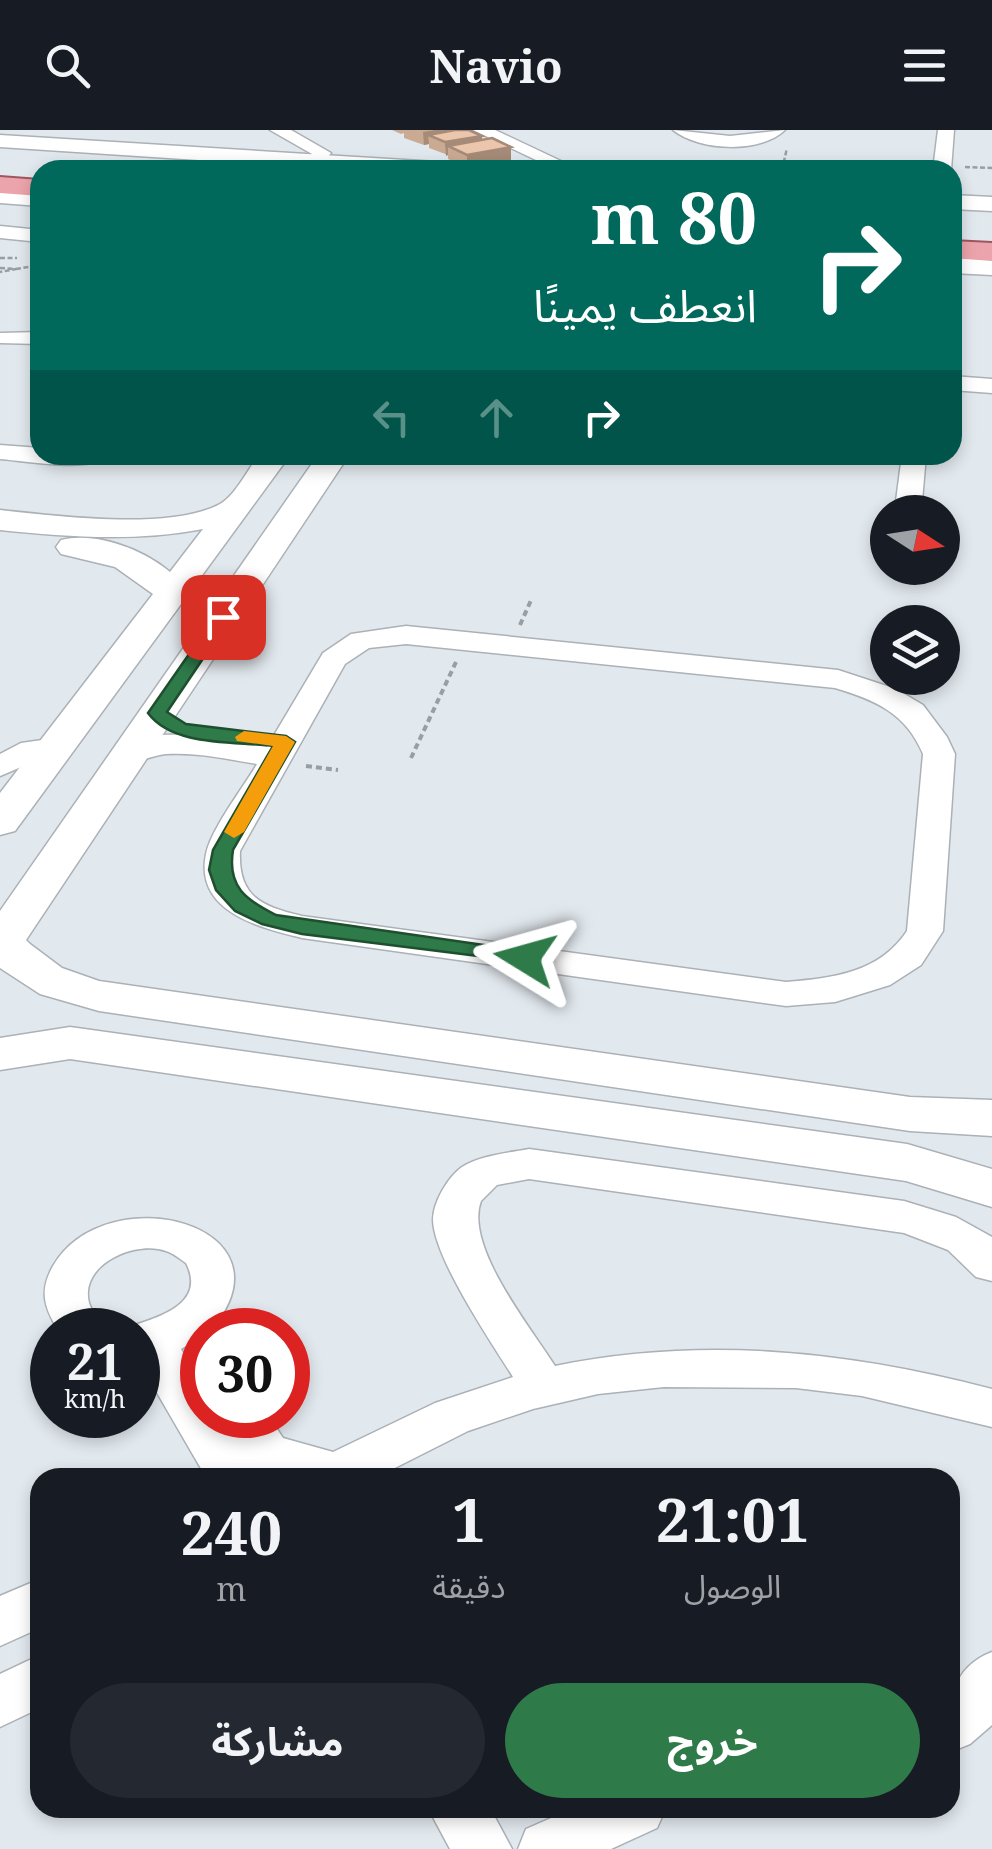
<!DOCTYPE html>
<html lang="ar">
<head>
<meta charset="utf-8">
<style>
	:root { --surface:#171b24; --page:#242831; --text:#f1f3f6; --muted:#9ea1a6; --accent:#2e7a49 }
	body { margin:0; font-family:"Noto Serif","Noto Sans Arabic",serif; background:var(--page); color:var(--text); direction:rtl; height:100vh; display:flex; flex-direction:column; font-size:38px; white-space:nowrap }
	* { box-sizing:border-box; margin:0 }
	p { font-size:32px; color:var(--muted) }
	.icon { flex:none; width:55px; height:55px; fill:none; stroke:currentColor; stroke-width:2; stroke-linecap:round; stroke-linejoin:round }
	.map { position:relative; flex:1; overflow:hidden; direction:ltr }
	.panel { position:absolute; left:30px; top:1338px; width:930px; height:350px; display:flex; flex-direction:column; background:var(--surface); border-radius:30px; box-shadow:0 5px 15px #0003; direction:rtl }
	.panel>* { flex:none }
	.guide { position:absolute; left:30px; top:30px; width:932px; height:305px; border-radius:30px; box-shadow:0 5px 15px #0003; direction:rtl; background:#00695c; color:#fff; overflow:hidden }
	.needle { width:65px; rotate:102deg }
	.tools { position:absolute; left:870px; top:365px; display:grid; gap:20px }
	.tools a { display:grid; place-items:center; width:90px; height:90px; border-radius:50%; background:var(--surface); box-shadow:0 5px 15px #0003; font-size:50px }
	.speed { position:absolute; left:30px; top:1178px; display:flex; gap:20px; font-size:50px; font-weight:700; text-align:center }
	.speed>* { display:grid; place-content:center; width:130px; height:130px; border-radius:50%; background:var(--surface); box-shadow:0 5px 15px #0003; line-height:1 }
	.speed small { font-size:25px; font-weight:400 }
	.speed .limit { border:15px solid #d22; background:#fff; color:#111 }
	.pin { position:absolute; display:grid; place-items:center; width:85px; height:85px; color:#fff; margin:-42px; border-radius:20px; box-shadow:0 5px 15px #0006 }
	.me { position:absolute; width:110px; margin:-55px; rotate:278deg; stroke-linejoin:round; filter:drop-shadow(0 0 8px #0008) }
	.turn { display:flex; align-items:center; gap:35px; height:210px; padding:0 40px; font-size:45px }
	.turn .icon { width:130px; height:130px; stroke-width:2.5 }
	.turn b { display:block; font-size:70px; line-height:85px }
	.lanes { display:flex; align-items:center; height:95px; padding:0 40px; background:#0003; justify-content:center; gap:50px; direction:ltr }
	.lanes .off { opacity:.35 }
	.eta { display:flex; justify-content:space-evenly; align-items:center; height:170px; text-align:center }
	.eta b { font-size:60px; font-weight:700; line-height:70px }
	.primary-button { display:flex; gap:20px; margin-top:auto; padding:20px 40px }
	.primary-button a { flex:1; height:115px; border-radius:60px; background:var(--accent); color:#fff; font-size:40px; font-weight:700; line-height:115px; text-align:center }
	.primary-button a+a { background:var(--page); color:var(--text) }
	header { display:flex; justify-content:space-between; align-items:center; height:130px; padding:0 40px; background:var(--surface); font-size:45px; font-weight:700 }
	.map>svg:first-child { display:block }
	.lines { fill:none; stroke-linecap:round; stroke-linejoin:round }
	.minor-casing { stroke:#abb1b6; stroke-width:3 }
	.tertiary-casing { stroke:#abb1b6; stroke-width:3 }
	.primary-casing { stroke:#a1555e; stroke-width:4 }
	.path-far1 { stroke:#999ea2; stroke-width:2.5; stroke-dasharray:5 2.5; stroke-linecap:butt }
	.path { stroke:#999ea2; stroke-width:4; stroke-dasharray:6 4; stroke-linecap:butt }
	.minor { fill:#fff; fill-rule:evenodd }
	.tertiary { fill:#fff; fill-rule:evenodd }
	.primary { fill:#eca4ac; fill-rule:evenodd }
	.wall { fill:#cbaa94 }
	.shaded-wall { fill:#a58b78 }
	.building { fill:#ecc6ac; stroke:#a58b78; stroke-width:2.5 }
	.route { fill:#2e7a49; stroke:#1e4f2f; stroke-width:2.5 }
	.slow { fill:#f59e0b }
</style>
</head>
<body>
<header><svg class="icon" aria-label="menu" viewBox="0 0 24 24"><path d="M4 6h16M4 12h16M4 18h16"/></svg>Navio<svg class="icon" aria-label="search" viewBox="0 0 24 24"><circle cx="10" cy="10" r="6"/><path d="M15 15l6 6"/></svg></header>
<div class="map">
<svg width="992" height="1719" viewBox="0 0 992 1719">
	<rect width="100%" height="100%" fill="#e2e9ee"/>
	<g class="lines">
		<defs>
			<g id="minor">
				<polygon points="270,0 291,0 331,23 321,35 309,35 306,31 312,24"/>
				<polygon points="473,0 495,0 580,40 557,40"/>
				<path d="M673,0L730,6L785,0C760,24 699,21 673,0Z"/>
				<polygon points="938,0 954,0 951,40 933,40"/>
				<polygon points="0,96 40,100 40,112 0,108"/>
				<polygon points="40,202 40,214 0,213 0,203"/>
				<polygon points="952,246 992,249 992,263 952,260"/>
				<path d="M0,315L40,318V325H110C93,343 25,331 0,329Z"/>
				<polygon points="902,325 926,325 922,371 909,379 896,371"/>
				<path d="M406,496L838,540L896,559L923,575L947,607L955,624L943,801L921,835L890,855L835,872L786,876L302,808C261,798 194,782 206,724C211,699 243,658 257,634C227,629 196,622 166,624C149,626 135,635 118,631L113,624C137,589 231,611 267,617L323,523L351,504ZM406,514L835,558C875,570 906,583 923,624L907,801C879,843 833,848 786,852L302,786C261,776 238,767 240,721L345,534L369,518Z"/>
				<polygon points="56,608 67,610 72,617 67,624 40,629 0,646 0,624 21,613"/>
				<path d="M529,1019L904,1071L956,1087L992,1107V1151L976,1147L948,1120L904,1103L529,1049L497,1055L481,1071C464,1116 531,1198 555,1236C703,1206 847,1221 992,1259V1297L862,1266L796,1258L664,1257L598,1264L533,1279L468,1301L375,1348H201L203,1342L138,1230V1200H121C149,1189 209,1178 186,1133C180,1129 173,1123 166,1121C136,1110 79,1134 89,1173C92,1182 100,1192 105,1200H58C44,1177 39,1161 53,1136C106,1045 300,1094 211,1200H202V1207L181,1219L202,1255V1285H268L283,1308L333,1322L435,1273L513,1247C491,1212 434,1128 433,1090C433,1072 448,1047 462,1037C481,1025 508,1023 529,1019Z"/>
				<polygon points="40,1449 40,1498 0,1516 0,1466"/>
				<path d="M992,1522V1595L970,1614L950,1622C950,1579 946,1540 992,1522Z"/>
				<polygon points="40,1525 40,1578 0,1597 0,1544"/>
				<polygon points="428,1678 490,1678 512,1719 450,1719"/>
				<polygon points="574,1678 666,1678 657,1698 611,1719 518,1719 526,1699"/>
			</g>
			<g id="tertiary">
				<polygon points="0,5 454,33 465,40 351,40 0,17"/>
				<polygon points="0,59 40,62 40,76 0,73"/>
				<polygon points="952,65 992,67 992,81 952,79"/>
				<polygon points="952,128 992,129 992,145 952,143"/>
				<path d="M259,325H290L15,701L0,705V663L153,464L115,437L61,424L56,417L61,410C95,401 143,419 170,442L203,399C135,412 68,407 0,400V380C56,386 170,401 220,374C235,366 248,339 259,325Z"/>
				<polygon points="318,325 349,325 26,810 30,814 62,838 99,851 910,967 992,970 992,1006 910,1001 99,881 40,864 0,838 0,781"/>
				<polygon points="70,897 907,1014 992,1039 992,1077 906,1051 70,929 0,940 0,908"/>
			</g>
			<g id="primary">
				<polygon points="0,47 40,50 40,66 0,63"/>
				<polygon points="952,111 992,113 992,131 952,128"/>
			</g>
		</defs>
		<use href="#minor" class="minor-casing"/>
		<use href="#tertiary" class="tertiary-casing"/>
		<use href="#primary" class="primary-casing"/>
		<g class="path-far1">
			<polyline points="965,37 992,38"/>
			<polyline points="782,40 787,18"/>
			<polyline points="0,128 17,128"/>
			<polyline points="0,138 16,139 0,142"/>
			<polyline points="16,139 40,135"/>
		</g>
		<g class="path">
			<polyline points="520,495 532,468"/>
			<polyline points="411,628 456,532"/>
			<polyline points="306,636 338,640"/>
		</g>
		<use href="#minor" class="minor"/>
		<use href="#tertiary" class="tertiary"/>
		<use href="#primary" class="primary"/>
	</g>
	<polygon class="wall" points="392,0 469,0 511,30 467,38 448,29 448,25 429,18 429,14 424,15 404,8 404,3 401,4"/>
	<g class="shaded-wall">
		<polygon points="435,0 461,0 428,5 429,14 424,15 423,2"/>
		<polygon points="482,6 482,19 448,16 448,25 446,26 445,12"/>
		<polygon points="511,17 511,30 467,38 467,25"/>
	</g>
	<g class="building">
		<polygon points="455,0 469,0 482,6 445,12 428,5"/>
		<polygon points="492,8 511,17 467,25 448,16"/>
	</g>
	<path class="route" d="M223,482L231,487L167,582L186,594L286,606L295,612L233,720C227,757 246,770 276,785L525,821L536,828L533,833L302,804L262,794L235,781L216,760L209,740L213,720L273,616C235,611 173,617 148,583L217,484Z"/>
	<polygon class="slow" points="244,601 286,606 295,612 244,702 234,708 224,702 273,616 237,611 235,607"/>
</svg>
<div class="tools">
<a><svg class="needle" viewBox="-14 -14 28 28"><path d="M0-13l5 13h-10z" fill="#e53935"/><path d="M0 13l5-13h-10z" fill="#9ea1a6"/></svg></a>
<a><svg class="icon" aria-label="layers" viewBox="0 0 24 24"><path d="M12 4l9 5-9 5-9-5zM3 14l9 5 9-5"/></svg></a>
</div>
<div class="speed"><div>21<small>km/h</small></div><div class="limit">30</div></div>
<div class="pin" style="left:223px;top:487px;background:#d93025"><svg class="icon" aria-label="arrive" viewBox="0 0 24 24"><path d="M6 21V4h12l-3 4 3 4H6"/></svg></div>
<svg class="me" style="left:525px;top:828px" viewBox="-20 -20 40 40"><path d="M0-17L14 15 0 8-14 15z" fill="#2e7a49" stroke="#fff" stroke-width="4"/></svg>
<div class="guide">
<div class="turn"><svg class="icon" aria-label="right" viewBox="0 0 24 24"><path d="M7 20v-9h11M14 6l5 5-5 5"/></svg><div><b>80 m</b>انعطف يمينًا</div></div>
<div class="lanes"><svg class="icon off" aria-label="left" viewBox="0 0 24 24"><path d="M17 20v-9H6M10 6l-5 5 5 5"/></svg><svg class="icon off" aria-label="ahead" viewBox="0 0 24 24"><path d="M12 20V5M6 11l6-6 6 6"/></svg><svg class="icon" aria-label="right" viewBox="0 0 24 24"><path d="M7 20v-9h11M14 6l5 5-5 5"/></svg></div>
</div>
<section class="panel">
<div class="eta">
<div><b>21:01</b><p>الوصول</p></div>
<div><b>1</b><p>دقيقة</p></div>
<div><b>240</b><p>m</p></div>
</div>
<div class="primary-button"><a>خروج</a><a>مشاركة</a></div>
</section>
</div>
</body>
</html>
